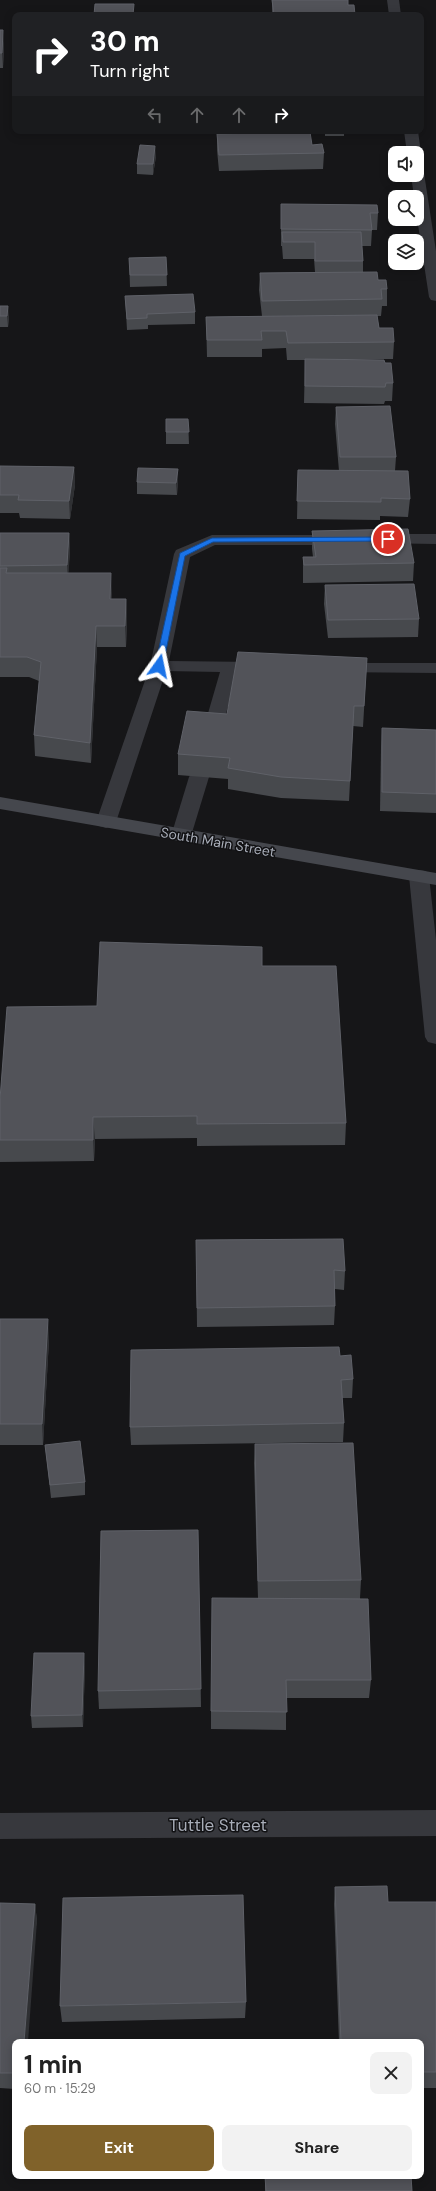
<!DOCTYPE html>
<html lang="en">
<head>
<meta charset="utf-8">
<style>
	:root { --surface:#fff; --page:#f2f2f2; --text:#222; --muted:#767676; --accent:#80622a }
	body { margin:0; font-family:"DM Sans",sans-serif; background:var(--page); color:var(--text); height:100vh; display:flex; flex-direction:column; font-size:15px; white-space:nowrap }
	* { box-sizing:border-box; margin:0 }
	p { font-size:13px; color:var(--muted) }
	.icon { flex:none; width:22px; height:22px; fill:none; stroke:currentColor; stroke-width:2; stroke-linecap:round; stroke-linejoin:round }
	.map { position:relative; flex:1; overflow:hidden }
	.drawer { position:absolute; left:12px; top:2039px; width:412px; height:140px; display:flex; flex-direction:column; background:var(--surface); border-radius:8px; box-shadow:0 2px 10px #0003 }
	.drawer>* { flex:none }
	.top-card { position:absolute; left:12px; top:12px; width:412px; height:122px; border-radius:8px; box-shadow:0 2px 10px #0003; background:#202124; color:#fff; overflow:hidden }
	.controls { position:absolute; left:388px; top:146px; display:grid; gap:8px }
	.controls a { display:grid; place-items:center; width:36px; height:36px; border-radius:8px; background:var(--surface); box-shadow:0 2px 10px #0003; font-size:20px }
	.pin { position:absolute; display:grid; place-items:center; width:34px; height:34px; color:#fff; margin:-17px; border:2px solid #fff; border-radius:50%; box-shadow:0 1px 4px #0007 }
	.me { position:absolute; width:44px; margin:-22px; rotate:12deg; stroke-linejoin:round; filter:drop-shadow(0 0 3px #0008) }
	.turn { display:flex; align-items:center; gap:14px; height:84px; padding:0 12px; font-size:18px }
	.turn .icon { width:52px; height:52px; stroke-width:2.5 }
	.turn b { display:block; font-size:28px; line-height:34px }
	.lanes { display:flex; align-items:center; height:38px; padding:0 12px; background:#0003; justify-content:center; gap:20px; direction:ltr }
	.lanes .off { opacity:.35 }
	.round { display:grid; place-items:center; flex:none; width:42px; height:42px; border-radius:8px; background:var(--page) }
	.summary { display:flex; align-items:center; justify-content:space-between; height:68px; padding:0 12px }
	h1 { font-size:24px; font-weight:700; line-height:30px }
	.cta { display:flex; gap:8px; margin-top:auto; padding:8px 12px }
	.cta a { flex:1; height:46px; border-radius:8px; background:var(--accent); color:#fff; font-size:16px; font-weight:700; line-height:46px; text-align:center }
	.cta a+a { background:var(--page); color:var(--text) }
	.map>svg:first-child { display:block }
	.lines { fill:none; stroke-linecap:round; stroke-linejoin:round }
	.lane { fill:#37383d; fill-rule:evenodd }
	.street { fill:#37383d; fill-rule:evenodd }
	.secondary { fill:#45474d; fill-rule:evenodd }
	.wall { fill:#47494d }
	.shaded-wall { fill:#2f3033 }
	.building { fill:#525359; stroke:#5f6168 }
	.route { fill:#1a73e8; stroke:#114b97 }
	.labels { text-anchor:middle; dominant-baseline:central; stroke-width:3; stroke-linejoin:round; paint-order:stroke }
	.street-label { font-size:14px; fill:#a8adb8; stroke:#111113 }
	.near-street-label { font-size:17px; fill:#a8adb8; stroke:#111113 }
</style>
</head>
<body>
<div class="map">
<svg width="436" height="2191" viewBox="0 0 436 2191">
	<rect width="100%" height="100%" fill="#161618"/>
	<g class="lines">
		<g class="lane">
			<polygon points="380,534 436,534 436,544 374,543 372,539 374,535"/>
			<polygon points="212,535 342,535 348,536 350,540 348,544 342,545 215,545 190,557 169,661 265,662 271,663 274,667 271,671 238,672 220,734 218,738 211,740 204,738 202,734 220,672 166,671 116,822 113,826 106,828 99,826 96,822 150,666 174,554 176,550"/>
			<polygon points="337,663 436,663 436,673 331,672 328,668 331,664"/>
			<polygon points="199,771 206,773 209,777 191,836 188,840 181,842 174,840 171,836 189,777 192,773"/>
		</g>
		<g class="street">
			<polygon points="387,0 399,0 401,15 389,15"/>
			<polygon points="404,131 418,131 421,153 419,156 417,156 417,153 407,153"/>
			<polygon points="417,169 424,173 436,251 436,301 431,300 429,297 417,218 417,197 414,197 411,175 417,175"/>
			<polygon points="419,870 426,871 429,876 436,940 436,1044 428,1042 425,1037 409,876 412,871"/>
			<polygon points="436,1810 436,1836 0,1839 0,1813"/>
		</g>
		<polygon class="secondary" points="0,797 436,873 436,885 0,809"/>
	</g>
	<g class="wall">
		<polygon points="272,0 348,5 355,15 272,15"/>
		<polygon points="0,30 4,45 3,68 0,68"/>
		<polygon points="233,131 277,131 277,133 312,145 324,153 323,169 219,171 217,150 217,134 233,134"/>
		<polygon points="313,131 344,131 344,136 325,136 325,133 313,133"/>
		<polygon points="156,156 153,175 137,174 137,164"/>
		<polygon points="281,204 378,213 377,230 372,230 371,246 362,246 363,261 363,272 378,280 387,289 387,306 382,306 381,316 377,316 379,328 394,342 393,359 337,359 385,363 393,383 392,401 385,401 384,404 304,403 305,360 287,360 286,348 262,349 262,357 207,357 206,317 262,316 259,290 260,273 315,272 314,259 283,259 282,246 281,246"/>
		<polygon points="166,257 167,286 130,287 129,258"/>
		<polygon points="125,296 195,312 195,324 148,325 148,329 127,330"/>
		<polygon points="0,306 9,317 8,327 0,327"/>
		<polygon points="336,407 396,457 395,471 410,499 408,517 380,516 380,520 297,519 298,470 339,471 335,424"/>
		<polygon points="188,419 189,444 166,444 166,432"/>
		<polygon points="0,466 74,467 75,485 70,519 20,518 19,513 0,513"/>
		<polygon points="178,469 178,480 177,495 137,494 137,482"/>
		<polygon points="312,531 414,563 413,581 303,583 303,557 313,557 312,549"/>
		<polygon points="0,533 69,533 70,551 68,573 112,593 111,599 126,599 127,619 126,647 97,647 91,763 35,756 34,735 39,681 29,677 0,677"/>
		<polygon points="325,585 419,619 418,637 328,638 324,604"/>
		<polygon points="367,658 363,727 353,726 349,801 281,798 228,789 228,779 178,775 178,754 227,714"/>
		<polygon points="382,728 436,730 436,813 380,811 381,747"/>
		<polygon points="262,966 346,1123 345,1145 197,1146 197,1138 95,1139 94,1161 0,1162 0,1099 97,1006"/>
		<polygon points="196,1240 345,1271 344,1290 335,1289 335,1306 334,1325 197,1327"/>
		<polygon points="0,1319 49,1340 43,1445 0,1445"/>
		<polygon points="340,1356 353,1379 352,1398 342,1398 344,1423 343,1442 131,1445 130,1427"/>
		<polygon points="255,1444 361,1580 360,1598 371,1680 369,1698 286,1698 286,1730 211,1729 211,1711 258,1598 254,1463"/>
		<polygon points="45,1445 85,1482 85,1495 51,1498"/>
		<polygon points="198,1530 201,1707 99,1709 98,1691"/>
		<polygon points="85,1665 83,1727 32,1728 31,1716"/>
		<polygon points="335,1887 388,1902 436,1902 436,2088 421,2088 421,2042 339,2042 334,1904"/>
		<polygon points="0,1903 35,1904 37,1921 15,2042 15,2089 0,2088"/>
		<polygon points="246,2002 245,2018 62,2022 60,2006"/>
		<polygon points="265,2176 411,2176 412,2191 265,2191"/>
	</g>
	<g class="shaded-wall">
		<polygon points="3,30 4,45 3,68 2,53"/>
		<polygon points="155,146 156,156 153,175 153,164"/>
		<polygon points="8,306 9,317 8,327 7,316"/>
		<polygon points="74,467 75,485 70,519 69,501"/>
		<polygon points="178,469 178,480 177,495 176,483"/>
		<polygon points="69,533 70,551 68,583 67,565"/>
		<polygon points="111,573 112,593 111,620 110,599"/>
		<polygon points="126,599 127,619 126,647 125,626"/>
		<polygon points="96,626 97,647 91,763 90,743"/>
		<polygon points="93,1117 95,1139 94,1161 93,1140"/>
		<polygon points="48,1319 49,1340 43,1445 42,1424"/>
		<polygon points="84,1653 85,1665 83,1727 82,1715"/>
		<polygon points="35,1904 37,1921 28,2042 24,2042"/>
	</g>
	<g class="building">
		<polygon points="272,0 348,0 348,5 354,5 355,15 310,15 310,14 274,15"/>
		<polygon points="95,4 134,4 133,15 94,15"/>
		<polygon points="0,30 3,30 2,53 0,53"/>
		<polygon points="310,132 312,145 322,144 324,153 219,155 217,134"/>
		<polygon points="140,145 155,146 153,164 137,164"/>
		<polygon points="281,204 377,205 378,213 370,213 372,230 281,229"/>
		<polygon points="282,232 361,232 363,261 315,261 315,242 283,242"/>
		<polygon points="166,257 167,275 130,275 129,258"/>
		<polygon points="377,272 378,280 386,280 387,289 381,289 382,299 262,301 260,273"/>
		<polygon points="193,294 195,312 147,314 147,318 127,319 125,296"/>
		<polygon points="0,306 8,306 7,316 0,316"/>
		<polygon points="377,315 379,328 393,328 394,342 288,343 286,331 261,331 262,340 207,340 206,317"/>
		<polygon points="305,359 384,360 385,363 391,363 393,383 386,383 385,387 305,386"/>
		<polygon points="390,406 396,457 340,457 336,407"/>
		<polygon points="166,419 188,419 189,432 166,432"/>
		<polygon points="0,466 74,467 69,501 18,500 19,495 0,495"/>
		<polygon points="138,468 178,469 176,483 137,482"/>
		<polygon points="298,470 408,471 410,499 381,498 381,502 297,501"/>
		<polygon points="408,529 414,563 304,565 303,557 316,557 312,531"/>
		<polygon points="0,533 69,533 67,565 0,566"/>
		<polygon points="0,568 7,568 6,573 111,573 110,599 126,599 125,626 96,626 90,743 34,735 41,662 27,657 0,657"/>
		<polygon points="414,584 419,619 328,620 325,585"/>
		<polygon points="238,652 367,658 364,706 354,706 350,781 281,777 228,768 230,758 178,754 187,711 227,714"/>
		<polygon points="382,728 436,730 436,794 382,792"/>
		<polygon points="100,942 262,947 262,966 336,966 346,1123 197,1124 197,1116 93,1117 93,1140 0,1140 0,1099 7,1007 97,1006"/>
		<polygon points="343,1239 345,1271 334,1270 335,1306 197,1308 196,1240"/>
		<polygon points="0,1319 48,1319 42,1424 0,1424"/>
		<polygon points="339,1347 340,1356 351,1355 353,1379 341,1380 344,1423 130,1427 131,1350"/>
		<polygon points="80,1441 85,1482 50,1485 45,1445"/>
		<polygon points="353,1443 361,1580 258,1581 255,1444"/>
		<polygon points="198,1530 201,1689 98,1691 101,1531"/>
		<polygon points="212,1598 368,1599 371,1680 286,1680 287,1712 211,1711"/>
		<polygon points="34,1653 84,1653 82,1715 31,1716"/>
		<polygon points="387,1886 388,1902 436,1902 436,2072 421,2072 421,2042 341,2042 335,1887"/>
		<polygon points="243,1895 246,2002 60,2006 63,1898"/>
		<polygon points="0,1903 35,1904 24,2042 15,2042 15,2073 0,2073"/>
		<polygon points="265,2176 411,2176 412,2191 266,2191"/>
	</g>
	<polygon class="route" points="388,537 390,538 390,541 213,542 185,556 163,666 159,669 155,666 180,553 212,538"/>
	<g class="labels">
		<g class="street-label">
			<text transform="translate(218 842) rotate(10)">South Main Street</text>
		</g>
		<g class="near-street-label">
			<text x="218" y="1825">Tuttle Street</text>
		</g>
	</g>
</svg>
<div class="controls">
<a><svg class="icon" aria-label="sound" viewBox="0 0 24 24"><path d="M4 9h4l5-4v14l-5-4H4zM17 9q2 3 0 6"/></svg></a>
<a><svg class="icon" aria-label="search" viewBox="0 0 24 24"><circle cx="10" cy="10" r="6"/><path d="M15 15l6 6"/></svg></a>
<a><svg class="icon" aria-label="layers" viewBox="0 0 24 24"><path d="M12 4l9 5-9 5-9-5zM3 14l9 5 9-5"/></svg></a>
</div>
<div class="pin" style="left:388px;top:539px;background:#d93025"><svg class="icon" aria-label="arrive" viewBox="0 0 24 24"><path d="M6 21V4h12l-3 4 3 4H6"/></svg></div>
<svg class="me" style="left:159px;top:666px" viewBox="-20 -20 40 40"><path d="M0-17L14 15 0 8-14 15z" fill="#1a73e8" stroke="#fff" stroke-width="4"/></svg>
<div class="top-card">
<div class="turn"><svg class="icon" aria-label="right" viewBox="0 0 24 24"><path d="M7 20v-9h11M14 6l5 5-5 5"/></svg><div><b>30 m</b>Turn right</div></div>
<div class="lanes"><svg class="icon off" aria-label="left" viewBox="0 0 24 24"><path d="M17 20v-9H6M10 6l-5 5 5 5"/></svg><svg class="icon off" aria-label="ahead" viewBox="0 0 24 24"><path d="M12 20V5M6 11l6-6 6 6"/></svg><svg class="icon off" aria-label="ahead" viewBox="0 0 24 24"><path d="M12 20V5M6 11l6-6 6 6"/></svg><svg class="icon" aria-label="right" viewBox="0 0 24 24"><path d="M7 20v-9h11M14 6l5 5-5 5"/></svg></div>
</div>
<section class="drawer">
<div class="summary"><div><h1>1 min</h1><p>60 m · 15:29</p></div><a class="round"><svg class="icon" aria-label="close" viewBox="0 0 24 24"><path d="M6 6l12 12M18 6L6 18"/></svg></a></div>
<div class="cta"><a>Exit</a><a>Share</a></div>
</section>
</div>
</body>
</html>
